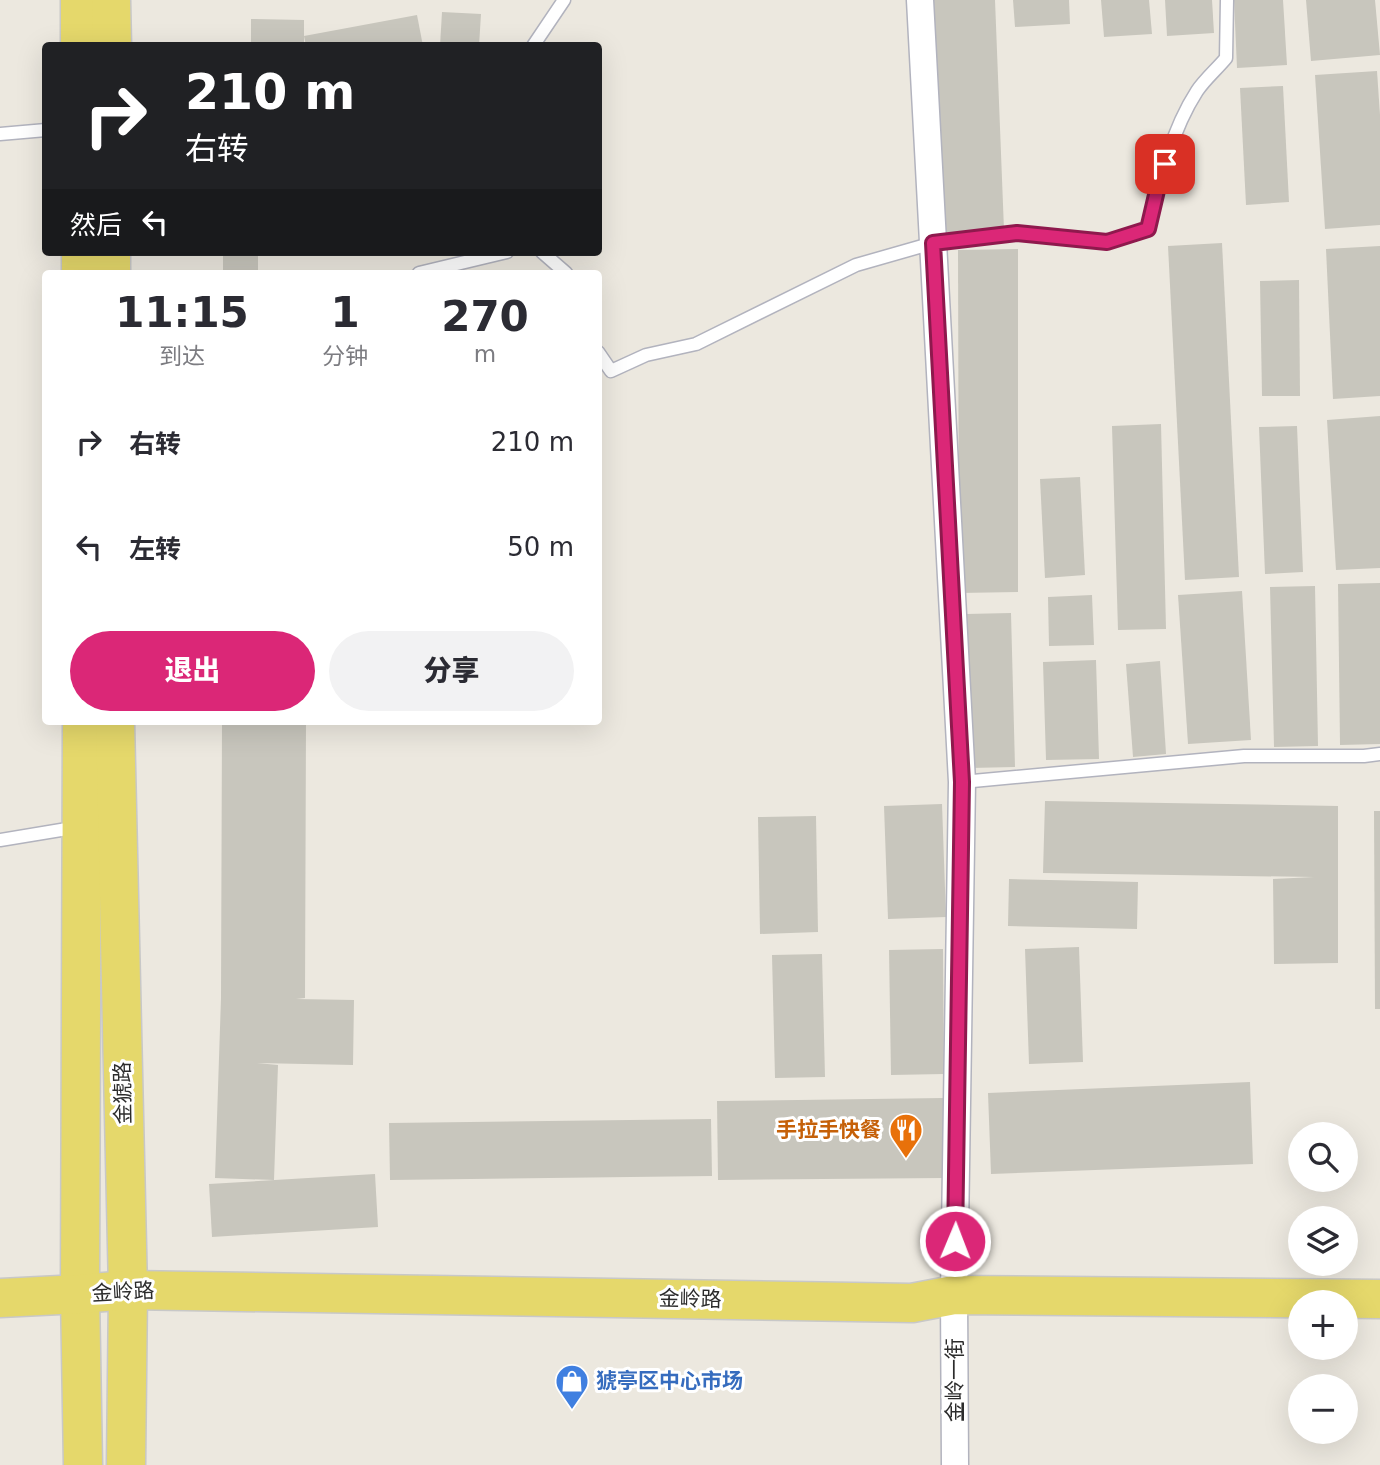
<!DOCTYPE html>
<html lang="zh">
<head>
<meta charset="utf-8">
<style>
	:root { --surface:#fff; --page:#f2f2f3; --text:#2b2b33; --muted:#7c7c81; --accent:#db2777 }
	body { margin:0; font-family:"DejaVu Sans","Noto Sans SC",sans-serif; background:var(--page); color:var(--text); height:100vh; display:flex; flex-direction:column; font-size:26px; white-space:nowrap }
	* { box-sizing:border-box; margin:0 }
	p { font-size:23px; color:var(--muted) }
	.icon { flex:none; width:38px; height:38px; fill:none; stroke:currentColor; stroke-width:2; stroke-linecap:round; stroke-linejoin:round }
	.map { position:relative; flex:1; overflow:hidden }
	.sheet { position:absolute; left:42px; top:270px; width:560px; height:455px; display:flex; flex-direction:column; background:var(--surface); border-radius:7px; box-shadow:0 7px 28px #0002 }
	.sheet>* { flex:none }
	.hud { position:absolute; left:42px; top:42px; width:560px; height:214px; border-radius:7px; box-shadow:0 7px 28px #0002; background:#202124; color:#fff; overflow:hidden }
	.buttons { position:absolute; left:1288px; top:1122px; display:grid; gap:14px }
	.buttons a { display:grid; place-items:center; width:70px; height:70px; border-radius:50%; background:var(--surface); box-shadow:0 7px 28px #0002; font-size:35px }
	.pin { position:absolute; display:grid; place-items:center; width:60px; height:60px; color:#fff; margin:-30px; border-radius:14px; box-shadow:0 4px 10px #0006 }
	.me { position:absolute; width:77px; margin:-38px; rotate:1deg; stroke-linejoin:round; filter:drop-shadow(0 0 5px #0008) }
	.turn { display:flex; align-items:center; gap:24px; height:147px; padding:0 28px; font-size:32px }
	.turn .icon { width:91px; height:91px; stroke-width:2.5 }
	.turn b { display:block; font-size:49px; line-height:60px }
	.then { display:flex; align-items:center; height:66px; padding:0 28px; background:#0003; gap:14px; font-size:26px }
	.eta { display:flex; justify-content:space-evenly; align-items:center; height:119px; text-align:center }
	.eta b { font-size:42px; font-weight:800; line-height:49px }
	.primary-button { display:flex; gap:14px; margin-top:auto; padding:14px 28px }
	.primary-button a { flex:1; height:80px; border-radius:42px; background:var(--accent); color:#fff; font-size:28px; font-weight:800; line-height:80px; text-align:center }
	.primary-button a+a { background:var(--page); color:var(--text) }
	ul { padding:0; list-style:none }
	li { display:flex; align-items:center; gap:21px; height:105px; padding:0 28px }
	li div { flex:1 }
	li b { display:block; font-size:26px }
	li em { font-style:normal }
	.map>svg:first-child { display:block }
	.building { fill:#c8c6bd }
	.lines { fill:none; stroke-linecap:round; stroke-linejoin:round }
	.service-casing { stroke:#b2b3be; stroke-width:15 }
	.minor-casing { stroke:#b2b3be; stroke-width:29 }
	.primary-casing { stroke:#c8c8c8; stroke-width:41 }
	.service { stroke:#fff; stroke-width:12 }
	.minor { stroke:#fff; stroke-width:26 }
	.primary { stroke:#e5d86b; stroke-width:38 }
	.route-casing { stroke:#8e194d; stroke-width:18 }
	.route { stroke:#db2777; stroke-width:12 }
	.labels { text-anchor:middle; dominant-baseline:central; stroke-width:6; stroke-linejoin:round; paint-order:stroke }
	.street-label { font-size:21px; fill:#2c2c2c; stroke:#fff }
	.food-label { font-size:21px; font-weight:bold; fill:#c56008; stroke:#fff; text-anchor:end }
	.shop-label { font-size:21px; font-weight:bold; fill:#366cbe; stroke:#fff; text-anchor:start }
</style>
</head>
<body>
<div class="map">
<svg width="1380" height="1465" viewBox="0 0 1380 1465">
	<rect width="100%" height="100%" fill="#ece8df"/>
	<g class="building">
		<polygon points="930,0 995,0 1004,230 939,233"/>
		<polygon points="1013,0 1069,0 1070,24 1015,27"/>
		<polygon points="1101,0 1149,0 1152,34 1104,37"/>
		<polygon points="1165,0 1212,0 1214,33 1167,36"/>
		<polygon points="1234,0 1283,0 1287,65 1237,68"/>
		<polygon points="1306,0 1375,0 1380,55 1311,61"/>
		<polygon points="442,12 481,14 479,46 440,46"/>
		<polygon points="417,15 423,46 306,46 304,36"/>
		<polygon points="251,19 304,20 304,46 251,46"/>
		<polygon points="1377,71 1380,115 1380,225 1325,229 1315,75"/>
		<polygon points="1283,86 1289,202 1246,205 1240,88"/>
		<polygon points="1222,243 1239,577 1185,580 1168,246"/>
		<polygon points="1380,246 1380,396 1333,399 1326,249"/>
		<polygon points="1018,249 1018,592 959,593 958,250"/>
		<rect x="223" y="252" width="35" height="21"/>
		<polygon points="1299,280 1300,396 1262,396 1260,281"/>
		<polygon points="1380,416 1380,568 1336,570 1327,420"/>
		<polygon points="1161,424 1166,629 1118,630 1112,426"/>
		<polygon points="1297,426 1303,572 1265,574 1259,427"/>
		<polygon points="1080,477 1085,575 1045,578 1040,479"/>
		<polygon points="1380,583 1380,744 1340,745 1338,584"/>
		<polygon points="1315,586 1318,746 1274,747 1270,587"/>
		<polygon points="1242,591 1251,740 1188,744 1178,595"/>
		<polygon points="1092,595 1094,645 1049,646 1048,597"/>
		<polygon points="1011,613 1015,767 970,768 966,614"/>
		<polygon points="1096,660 1099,759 1046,760 1043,662"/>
		<polygon points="1160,661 1166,754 1133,757 1126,664"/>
		<polygon points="222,721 306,721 305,998 296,999 354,1000 353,1065 257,1063 278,1065 274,1180 215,1178 221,998"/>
		<polygon points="1045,801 1338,806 1338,963 1274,964 1273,879 1314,877 1043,873"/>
		<polygon points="942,804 946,917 888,919 884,806"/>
		<polygon points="1374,811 1380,811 1380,1009 1375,1009"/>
		<polygon points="816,816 818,932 760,934 758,817"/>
		<polygon points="1009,879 1138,882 1137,929 1008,926"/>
		<polygon points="1079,947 1083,1062 1029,1064 1025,949"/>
		<polygon points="943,949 944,1074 891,1075 889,950"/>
		<polygon points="822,954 825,1077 775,1078 772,955"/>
		<polygon points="1250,1082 1253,1164 991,1174 988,1093"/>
		<polygon points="943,1098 944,1178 718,1180 717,1101"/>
		<polygon points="711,1119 712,1176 390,1180 389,1123"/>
		<polygon points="375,1174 378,1227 212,1237 209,1184"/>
	</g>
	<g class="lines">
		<defs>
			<g id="service">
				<polyline points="533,46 564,0"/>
				<polyline points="0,134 46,130"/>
				<polyline points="542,252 566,273"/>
				<polyline points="419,273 507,252"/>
				<path d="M598,352L611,371L646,355L696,344L856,265L933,243L1017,233L1107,242L1148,229C1159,183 1171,131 1197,91C1205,79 1217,69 1226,58L1227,0"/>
				<polyline points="962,782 1244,756 1364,756 1380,754"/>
				<polyline points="0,840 79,827"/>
			</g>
			<polyline id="minor" points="920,0 962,782 954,1295 955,1465"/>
			<g id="primary">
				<polyline points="80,0 80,46"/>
				<polyline points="111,0 112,46"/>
				<polyline points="81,252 81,273"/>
				<polyline points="111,273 111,252"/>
				<polyline points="82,721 80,1294 83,1465"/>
				<polyline points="115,721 128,1290 126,1465"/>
				<polyline points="0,1298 80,1294 128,1290 912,1303 954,1295 1380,1299"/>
			</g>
		</defs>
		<use href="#service" class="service-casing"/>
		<use href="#minor" class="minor-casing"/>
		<use href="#primary" class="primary-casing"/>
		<use href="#service" class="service"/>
		<use href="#minor" class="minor"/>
		<use href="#primary" class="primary"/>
	</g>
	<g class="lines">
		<defs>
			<polyline id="route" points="955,1241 962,782 933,243 1017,233 1107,242 1148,229 1159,182 1165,164"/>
		</defs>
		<use href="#route" class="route-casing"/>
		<use href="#route" class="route"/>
	</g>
	<defs>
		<symbol id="restaurant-pin" viewBox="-11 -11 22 30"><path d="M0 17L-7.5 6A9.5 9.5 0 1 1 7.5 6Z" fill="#e8710a" stroke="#fff"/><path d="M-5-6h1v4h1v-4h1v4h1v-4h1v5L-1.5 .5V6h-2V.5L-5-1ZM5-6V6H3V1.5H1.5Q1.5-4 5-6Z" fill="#fff"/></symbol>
		<symbol id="shop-pin" viewBox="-11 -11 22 30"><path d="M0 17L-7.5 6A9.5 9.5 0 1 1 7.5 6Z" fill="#3f7fe0" stroke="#fff"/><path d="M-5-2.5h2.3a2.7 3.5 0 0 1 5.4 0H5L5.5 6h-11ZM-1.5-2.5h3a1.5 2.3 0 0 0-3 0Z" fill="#fff"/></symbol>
	</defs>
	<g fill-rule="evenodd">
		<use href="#restaurant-pin" x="887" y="1111" width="38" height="52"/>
		<use href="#shop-pin" x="553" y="1362" width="38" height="52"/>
	</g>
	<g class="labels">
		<g class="street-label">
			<text transform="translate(123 1093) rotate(-91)">金猇路</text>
			<text transform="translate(123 1292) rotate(-3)">金岭路</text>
			<text transform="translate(690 1299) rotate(1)">金岭路</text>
			<text transform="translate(955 1380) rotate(-90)">金岭一街</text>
		</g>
		<g class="food-label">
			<text x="881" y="1130">手拉手快餐</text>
		</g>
		<g class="shop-label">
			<text x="596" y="1381">猇亭区中心市场</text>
		</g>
	</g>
</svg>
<div class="buttons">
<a><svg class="icon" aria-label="search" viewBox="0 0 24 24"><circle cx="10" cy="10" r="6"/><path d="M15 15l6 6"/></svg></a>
<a><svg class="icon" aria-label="layers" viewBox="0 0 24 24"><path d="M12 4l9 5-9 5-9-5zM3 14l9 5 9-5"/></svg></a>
<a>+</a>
<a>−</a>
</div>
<div class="pin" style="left:1165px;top:164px;background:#d93025"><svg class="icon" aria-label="arrive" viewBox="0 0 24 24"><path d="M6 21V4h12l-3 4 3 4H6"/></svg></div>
<svg class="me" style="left:955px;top:1241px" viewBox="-20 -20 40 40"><circle r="17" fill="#db2777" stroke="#fff" stroke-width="3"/><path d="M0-11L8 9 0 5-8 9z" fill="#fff"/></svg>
<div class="hud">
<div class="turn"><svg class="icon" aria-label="right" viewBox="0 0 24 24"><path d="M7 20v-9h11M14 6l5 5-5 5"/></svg><div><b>210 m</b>右转</div></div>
<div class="then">然后<svg class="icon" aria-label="left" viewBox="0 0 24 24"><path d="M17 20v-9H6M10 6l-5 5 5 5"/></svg></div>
</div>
<section class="sheet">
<div class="eta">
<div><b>11:15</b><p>到达</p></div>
<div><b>1</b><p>分钟</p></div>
<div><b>270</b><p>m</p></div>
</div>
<ul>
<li><svg class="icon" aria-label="right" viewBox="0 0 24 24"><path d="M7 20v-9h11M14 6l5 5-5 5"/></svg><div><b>右转</b></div><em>210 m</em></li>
<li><svg class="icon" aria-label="left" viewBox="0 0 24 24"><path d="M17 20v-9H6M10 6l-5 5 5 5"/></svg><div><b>左转</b></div><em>50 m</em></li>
</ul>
<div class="primary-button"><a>退出</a><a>分享</a></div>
</section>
</div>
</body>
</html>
